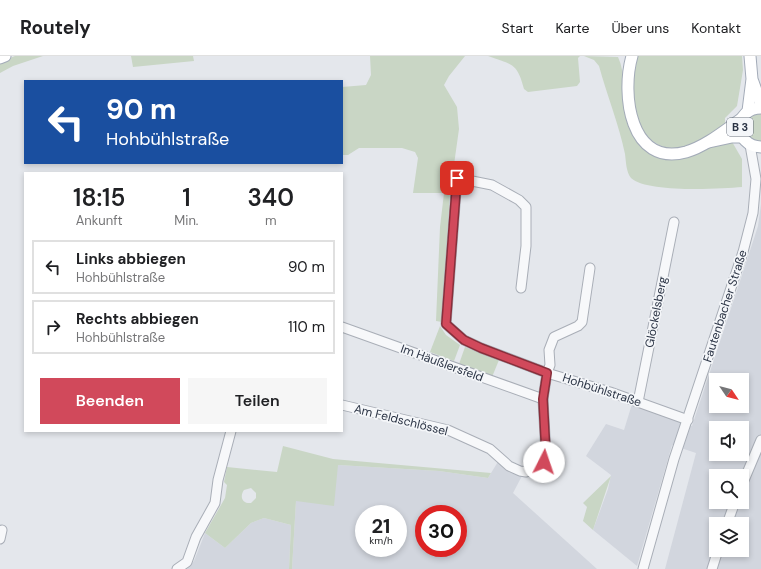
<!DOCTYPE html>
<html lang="de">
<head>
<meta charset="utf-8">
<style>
	:root { --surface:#fff; --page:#f6f6f6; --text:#202124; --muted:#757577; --line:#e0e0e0; --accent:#d1495b }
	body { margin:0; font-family:"DM Sans",sans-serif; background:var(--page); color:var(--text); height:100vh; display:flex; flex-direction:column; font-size:15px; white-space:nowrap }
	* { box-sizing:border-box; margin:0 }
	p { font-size:13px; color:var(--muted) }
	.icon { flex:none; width:22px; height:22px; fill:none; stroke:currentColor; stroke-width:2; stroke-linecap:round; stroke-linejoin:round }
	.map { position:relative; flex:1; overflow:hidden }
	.drawer { position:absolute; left:24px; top:116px; width:319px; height:260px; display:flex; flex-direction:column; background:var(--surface); border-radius:0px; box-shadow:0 2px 6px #0003 }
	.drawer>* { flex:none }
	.guide { position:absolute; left:24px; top:24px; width:319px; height:84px; border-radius:0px; box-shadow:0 2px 6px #0003; background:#1a4fa0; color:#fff; overflow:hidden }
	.needle { width:26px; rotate:125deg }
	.tools { position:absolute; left:709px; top:317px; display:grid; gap:8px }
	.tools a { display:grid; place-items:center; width:40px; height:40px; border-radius:0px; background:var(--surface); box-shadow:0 2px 6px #0003; font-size:20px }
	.speed { position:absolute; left:355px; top:449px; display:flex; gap:8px; font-size:20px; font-weight:700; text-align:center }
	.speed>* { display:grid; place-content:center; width:52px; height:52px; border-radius:50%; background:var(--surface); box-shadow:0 2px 6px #0003; line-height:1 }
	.speed small { font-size:10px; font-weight:400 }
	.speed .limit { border:6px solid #d22; background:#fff; color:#111 }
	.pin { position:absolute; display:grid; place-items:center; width:34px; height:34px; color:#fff; margin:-17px; border-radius:8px; box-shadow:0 2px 6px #0006 }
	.me { position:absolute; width:44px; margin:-22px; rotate:4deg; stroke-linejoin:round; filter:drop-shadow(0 0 3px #0008) }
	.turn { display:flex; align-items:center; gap:14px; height:84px; padding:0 16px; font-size:18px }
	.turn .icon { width:52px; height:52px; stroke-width:2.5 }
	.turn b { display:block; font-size:28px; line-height:34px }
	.eta { display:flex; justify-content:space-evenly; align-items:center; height:68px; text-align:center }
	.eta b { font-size:24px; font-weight:600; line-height:28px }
	.primary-button { display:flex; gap:8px; margin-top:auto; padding:8px 16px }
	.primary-button a { flex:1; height:46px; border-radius:0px; background:var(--accent); color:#fff; font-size:16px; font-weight:600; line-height:46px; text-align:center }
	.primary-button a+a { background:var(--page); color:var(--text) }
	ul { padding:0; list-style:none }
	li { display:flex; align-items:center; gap:12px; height:54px; margin:0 8px 6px; padding:0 8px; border:2px solid var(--line); border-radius:0px }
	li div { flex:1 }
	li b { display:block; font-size:15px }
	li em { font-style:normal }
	header { display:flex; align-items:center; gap:24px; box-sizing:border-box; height:56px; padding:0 20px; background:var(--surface); border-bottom:1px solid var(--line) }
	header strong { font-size:19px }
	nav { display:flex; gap:22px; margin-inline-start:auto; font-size:14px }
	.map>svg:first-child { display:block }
	.built { fill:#d2d6de; fill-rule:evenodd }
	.green { fill:#c9d6c5; fill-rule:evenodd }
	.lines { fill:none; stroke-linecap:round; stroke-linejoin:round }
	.minor-casing { stroke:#a9aeb7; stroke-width:11 }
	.major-casing { stroke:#a3abb8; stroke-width:13 }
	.minor { stroke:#f7f8fa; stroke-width:9 }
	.major { stroke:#fff; stroke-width:11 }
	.route-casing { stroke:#882f3b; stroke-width:10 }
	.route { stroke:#d1495b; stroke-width:7 }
	.labels { text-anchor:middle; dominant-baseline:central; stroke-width:3.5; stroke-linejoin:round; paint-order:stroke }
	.shield { fill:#f4f6f9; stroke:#676e7b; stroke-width:1 }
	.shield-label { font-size:11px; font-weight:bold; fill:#2b3445 }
	.street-label { font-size:12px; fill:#2b3445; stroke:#f4f6f9 }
</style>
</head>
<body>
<header>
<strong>Routely</strong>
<nav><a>Start</a><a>Karte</a><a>Über uns</a><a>Kontakt</a></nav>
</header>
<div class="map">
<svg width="761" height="513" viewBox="0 0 761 513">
	<rect width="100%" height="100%" fill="#e4e7ec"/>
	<g class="built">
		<path d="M761,148V513H665L696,397L672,389L637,510L593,474L608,433L611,419L586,400L606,368L624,374L632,348L692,370L746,207L758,170ZM716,324H742V350H716ZM716,372H742V398H716ZM716,420H742V446H716ZM716,468H742V494H716Z"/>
		<path d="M499,404L523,418L513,437L597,513H292L296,445L338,409L439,415L488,422ZM364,458H398V492H364ZM424,458H458V492H424Z"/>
		<polygon points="264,462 291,469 289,513 187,513 194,505 205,477 225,492 251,467"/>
	</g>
	<g class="green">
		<polygon points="15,0 43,0 13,10 0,17 0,6"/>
		<polygon points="131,0 193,0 194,5 133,11"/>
		<polygon points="370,0 465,0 449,20 444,29 457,51 459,73 450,137 442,266 436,265 440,171 444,137 413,137 418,102 415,96 402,92 359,92 348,99 342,99 342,31 366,29 371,19"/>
		<path d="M488,0H580L578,2L580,26L577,30L528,36L524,33C517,6 512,9 488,0Z"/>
		<path d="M584,0L618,1C626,18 623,39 625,58C627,72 641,96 656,98C661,98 668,96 674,96C695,93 711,91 731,84L742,103V131C719,133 647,137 631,122C626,116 626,105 625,98C619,69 607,39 599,10L594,4Z"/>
		<path d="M635,0H742L743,14L737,50L725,62V71C713,78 700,87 687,91C679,94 667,93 659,89C626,72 633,31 635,0Z"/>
		<polygon points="761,56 761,87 748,82 744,70 749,60"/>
		<polygon points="440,270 446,279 460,289 454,305 430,296"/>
		<polygon points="465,291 499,304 492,321 459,308"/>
		<path d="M283,390L333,403L491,417L488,422L439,415L338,409L334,450L296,445L292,513H289L291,469L264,462L251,467L225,492L205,477L225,442L227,429L224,426L227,411L277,416ZM251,432L256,437V442L251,447C243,448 239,441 244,434Z"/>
		<polygon points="611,420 593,474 583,465 587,451 583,447"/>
	</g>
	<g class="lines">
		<defs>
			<g id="minor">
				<polyline points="521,232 526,190 526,151 519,144 492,129 457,122 446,268 464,284 481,292 547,317 610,336 688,364"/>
				<polyline points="342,271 543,343"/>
				<polyline points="638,346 674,166"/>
				<polyline points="342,349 448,374 490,393 509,410 520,415 526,416 535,413 544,406 546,399 543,343 547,317 550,309 549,294 554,281 578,270 582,266 590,212"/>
				<polyline points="742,429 761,384"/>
				<polyline points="727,468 735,446"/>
				<polyline points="0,483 2,474"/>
				<polyline points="177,513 187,506 196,481 215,447 218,424 231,375"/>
				<polyline points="643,513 674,403 743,196 753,157 756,123 750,89"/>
				<polyline points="712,513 718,494"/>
			</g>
			<g id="major">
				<path d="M632,0C621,38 630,111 686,96C706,90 724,75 741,63"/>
				<polyline points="0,2 5,0"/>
				<polyline points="753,26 761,48"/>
				<path d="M761,52C733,52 733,90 761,91"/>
				<polyline points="748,55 752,23 750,0"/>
				<polyline points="709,86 732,81 742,81"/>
			</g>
		</defs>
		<use href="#minor" class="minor-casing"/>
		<use href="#major" class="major-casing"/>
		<use href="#minor" class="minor"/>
		<use href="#major" class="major"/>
	</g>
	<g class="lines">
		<defs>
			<polyline id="route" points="457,122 446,268 464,284 481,292 547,317 543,343 546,399 544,406"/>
		</defs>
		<use href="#route" class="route-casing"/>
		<use href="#route" class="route"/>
	</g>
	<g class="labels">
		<rect class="shield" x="727" y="62" width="26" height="18" rx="3"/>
		<g class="shield-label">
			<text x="740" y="71">B 3</text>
		</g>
		<g class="street-label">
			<text transform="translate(725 250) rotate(-72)">Fautenbacher Straße</text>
			<text transform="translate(656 256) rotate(-79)">Glöckelsberg</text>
			<text transform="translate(442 307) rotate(20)">Im Häußlersfeld</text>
			<text transform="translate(602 334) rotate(18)">Hohbühlstraße</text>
			<text transform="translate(401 364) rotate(14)">Am Feldschlössel</text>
		</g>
	</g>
</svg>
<div class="tools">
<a><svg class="needle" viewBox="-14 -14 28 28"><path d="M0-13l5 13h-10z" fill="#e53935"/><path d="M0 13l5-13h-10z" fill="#757577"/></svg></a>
<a><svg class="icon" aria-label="sound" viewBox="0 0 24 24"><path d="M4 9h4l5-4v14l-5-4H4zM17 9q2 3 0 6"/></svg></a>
<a><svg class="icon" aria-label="search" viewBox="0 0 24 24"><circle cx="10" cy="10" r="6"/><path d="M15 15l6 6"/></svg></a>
<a><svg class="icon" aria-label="layers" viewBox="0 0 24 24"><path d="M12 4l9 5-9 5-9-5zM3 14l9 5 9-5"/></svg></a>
</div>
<div class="speed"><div>21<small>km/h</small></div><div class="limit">30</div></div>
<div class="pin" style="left:457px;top:122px;background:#d93025"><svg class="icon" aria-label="arrive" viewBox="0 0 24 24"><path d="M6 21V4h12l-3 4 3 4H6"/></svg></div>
<svg class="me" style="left:544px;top:406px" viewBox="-20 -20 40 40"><circle r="19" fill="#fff"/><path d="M0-13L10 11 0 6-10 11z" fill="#d1495b"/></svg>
<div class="guide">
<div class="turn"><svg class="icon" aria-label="left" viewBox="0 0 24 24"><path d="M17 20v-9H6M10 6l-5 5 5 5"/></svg><div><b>90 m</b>Hohbühlstraße</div></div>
</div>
<section class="drawer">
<div class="eta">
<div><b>18:15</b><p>Ankunft</p></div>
<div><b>1</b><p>Min.</p></div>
<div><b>340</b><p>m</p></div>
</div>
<ul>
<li><svg class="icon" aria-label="left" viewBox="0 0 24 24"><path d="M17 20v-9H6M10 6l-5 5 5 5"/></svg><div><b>Links abbiegen</b><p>Hohbühlstraße</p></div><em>90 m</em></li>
<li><svg class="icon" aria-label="right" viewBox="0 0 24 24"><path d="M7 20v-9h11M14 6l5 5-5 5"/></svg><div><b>Rechts abbiegen</b><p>Hohbühlstraße</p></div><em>110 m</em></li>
</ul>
<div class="primary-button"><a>Beenden</a><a>Teilen</a></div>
</section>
</div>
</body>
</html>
